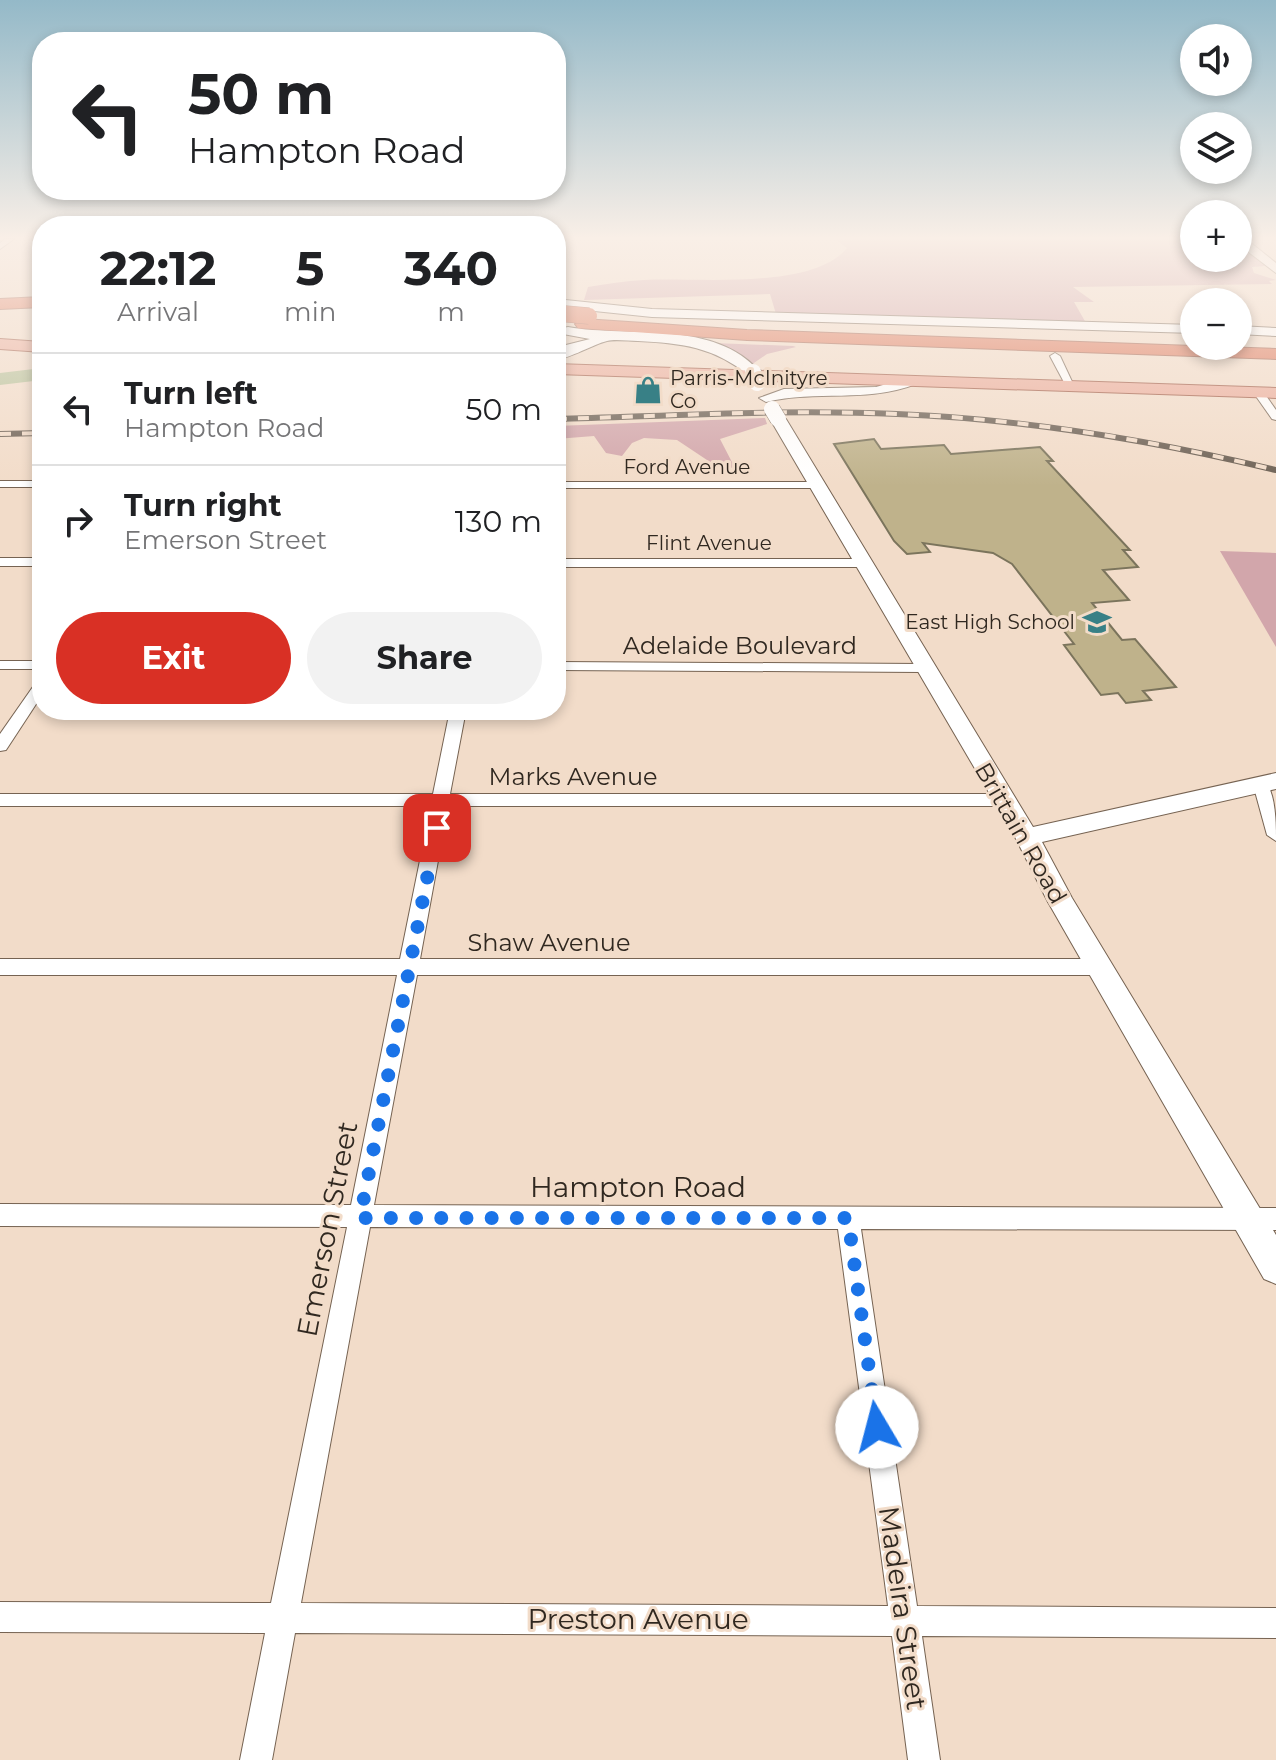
<!DOCTYPE html>
<html lang="en">
<head>
<meta charset="utf-8">
<style>
	:root { --surface:#fff; --page:#f2f2f2; --text:#202124; --muted:#757577; --line:#e0e0e0; --accent:#d93025 }
	body { margin:0; font-family:Montserrat,sans-serif; background:var(--page); color:var(--text); height:100vh; display:flex; flex-direction:column; font-size:30px; white-space:nowrap }
	* { box-sizing:border-box; margin:0 }
	p { font-size:26px; color:var(--muted) }
	.icon { flex:none; width:44px; height:44px; fill:none; stroke:currentColor; stroke-width:2; stroke-linecap:round; stroke-linejoin:round }
	.map { position:relative; flex:1; overflow:hidden }
	.details { position:absolute; left:32px; top:216px; width:534px; height:504px; display:flex; flex-direction:column; background:var(--surface); border-radius:32px; box-shadow:0 4px 12px #0003 }
	.details>* { flex:none }
	.hud { position:absolute; left:32px; top:32px; width:534px; height:168px; border-radius:32px; box-shadow:0 4px 12px #0003; background:#fff; color:var(--text); overflow:hidden }
	.buttons { position:absolute; left:1180px; top:24px; display:grid; gap:16px }
	.buttons a { display:grid; place-items:center; width:72px; height:72px; border-radius:50%; background:var(--surface); box-shadow:0 4px 12px #0003; font-size:40px }
	.pin { position:absolute; display:grid; place-items:center; width:68px; height:68px; color:#fff; margin:-34px; border-radius:16px; box-shadow:0 4px 12px #0006 }
	.me { position:absolute; width:88px; margin:-44px; rotate:352deg; stroke-linejoin:round; filter:drop-shadow(0 0 6px #0008) }
	.turn { display:flex; align-items:center; gap:28px; height:168px; padding:0 24px; font-size:36px }
	.turn .icon { width:104px; height:104px; stroke-width:2.5 }
	.turn b { display:block; font-size:56px; line-height:68px }
	.eta { display:flex; justify-content:space-evenly; align-items:center; height:136px; text-align:center }
	.eta b { font-size:48px; font-weight:700; line-height:56px }
	.action { display:flex; gap:16px; margin-top:auto; padding:16px 24px }
	.action a { flex:1; height:92px; border-radius:48px; background:var(--accent); color:#fff; font-size:32px; font-weight:700; line-height:92px; text-align:center }
	.action a+a { background:var(--page); color:var(--text) }
	ul { padding:0; list-style:none }
	li { display:flex; align-items:center; gap:24px; height:112px; padding:0 24px; border-top:2px solid var(--line) }
	li div { flex:1 }
	li b { display:block; font-size:30px }
	li em { font-style:normal }
	.map>svg:first-child { display:block }
	.green { fill:#d2a6ab }
	.lines { fill:none; stroke-linecap:round; stroke-linejoin:round }
	.river { fill:#b7c199; fill-rule:evenodd }
	.building { fill:#bfb28b; stroke:#7b745c; stroke-width:2 }
	.street-casing { stroke:#766352; stroke-width:2 }
	.secondary-casing { stroke:#766352; stroke-width:2 }
	.primary-casing { stroke:#a05b45; stroke-width:2 }
	.highway-casing { stroke:#a05b45; stroke-width:2 }
	.street { fill:#fff; fill-rule:evenodd }
	.secondary { fill:#fff; fill-rule:evenodd }
	.primary { fill:#ebad9b; fill-rule:evenodd }
	.highway { fill:#dd7759; fill-rule:evenodd }
	.rail-casing { stroke:#6b5f53; stroke-width:6 }
	.rail { stroke:#f2dcc9; stroke-width:4; stroke-dasharray:11; stroke-linecap:butt }
	.secondary-bridge-casing { stroke:#766352; stroke-width:17; stroke-linecap:butt }
	.highway-bridge-casing { stroke:#a05b45; stroke-width:17; stroke-linecap:butt }
	.secondary-bridge { stroke:#fff; stroke-width:16 }
	.highway-bridge { stroke:#dd7759; stroke-width:16 }
	.route { stroke:#1a73e8; stroke-width:14; stroke-dasharray:0 25.2 }
	.labels { text-anchor:middle; dominant-baseline:central; stroke-width:6; stroke-linejoin:round; paint-order:stroke }
	.far-poi-label { font-size:20px; fill:#302820; stroke:#f2dcc9; text-anchor:start }
	.far-street-label { font-size:20px; fill:#302820; stroke:#f2dcc9 }
	.street-label { font-size:24px; fill:#302820; stroke:#f2dcc9 }
	.near-street-label { font-size:28px; fill:#302820; stroke:#f2dcc9 }
</style>
</head>
<body>
<div class="map">
<svg width="1276" height="1760" viewBox="0 0 1276 1760">
	<rect width="100%" height="100%" fill="#f2dcc9"/>
	<g class="green">
		<path d="M835,239H1194V258H1238V244L1265,266L1252,267L1254,273L1276,280L1269,281L1272,284L1073,287L1094,302H1074L1086,323L776,314L770,294L584,300L588,287C607,284 625,281 644,280C695,277 812,291 847,248Z"/>
		<polygon points="714,343 793,346 796,347 767,354 751,365 741,356"/>
		<polygon points="765,418 767,424 720,439 735,468 716,466 677,440 644,438 632,443 622,456 606,453 594,436 556,439 556,426"/>
		<polygon points="1220,551 1276,553 1276,647"/>
	</g>
	<g class="lines">
		<polygon class="river" points="42,368 42,380 0,385 0,373"/>
	</g>
	<polygon class="building" points="874,439 881,449 944,445 951,454 1040,447 1053,461 1047,461 1130,550 1123,550 1138,567 1103,570 1129,600 1092,603 1122,640 1135,639 1176,687 1143,691 1151,700 1126,703 1118,693 1101,695 1064,645 1074,644 1012,564 993,553 923,543 930,552 907,554 894,541 834,444"/>
	<g class="lines">
		<defs>
			<g id="street">
				<polygon points="5,239 14,239 0,249 0,243"/>
				<polygon points="1055,353 1060,356 1075,388 1066,386 1050,356"/>
				<polygon points="1254,390 1262,390 1276,410 1276,420 1272,419 1253,392"/>
				<rect x="0" y="481" width="42" height="6"/>
				<polygon points="556,482 817,482 823,485 817,488 556,488"/>
				<rect x="0" y="558" width="42" height="8"/>
				<polygon points="556,559 863,559 869,563 863,567 556,567"/>
				<rect x="0" y="661" width="42" height="8"/>
				<polygon points="556,662 923,664 930,668 923,672 556,670"/>
				<polygon points="42,680 42,695 6,750 0,751 0,734 37,681"/>
				<path d="M450,710H466L450,794H1003L1011,800L1003,806H448L420,959H1099L1106,962L1109,967L1106,972L1099,975H417L374,1205L1276,1208V1230L861,1229L917,1606L1276,1608V1638L922,1636L940,1760H908L892,1636L295,1633L272,1760H240L265,1633L0,1632V1602L271,1603L347,1227L0,1226V1204L351,1205L397,975H0V959H400L431,806H0V794H433ZM370,1227L838,1229L888,1606L301,1603Z"/>
				<path d="M1261,779C1276,786 1276,824 1276,841L1267,835L1253,784Z"/>
			</g>
			<g id="secondary">
				<polygon points="1238,239 1246,239 1276,263 1276,273 1238,244"/>
				<polygon points="556,299 652,309 1194,325 1194,333 652,317 556,307"/>
				<polygon points="1238,326 1276,328 1276,336 1238,334"/>
				<path d="M568,327C630,338 714,319 760,372L748,375C714,347 681,343 638,341C629,341 615,339 607,341C594,344 567,360 556,359V352L566,345L590,339L563,334V328Z"/>
				<path d="M911,377L916,378V384C867,403 816,390 766,402L759,398L784,389L876,387Z"/>
				<polygon points="778,414 786,419 1033,827 1276,773 1276,789 1042,842 1072,898 1276,1235 1276,1284 1264,1279 1048,902 1015,837 770,419"/>
			</g>
			<g id="primary">
				<polygon points="0,339 42,342 42,352 0,349"/>
				<polygon points="556,364 1276,388 1276,398 556,374"/>
			</g>
			<g id="highway">
				<polygon points="42,297 42,307 0,309 0,299"/>
				<polygon points="584,319 747,330 1276,349 1276,359 747,340 578,328 575,324"/>
			</g>
		</defs>
		<use href="#street" class="street-casing"/>
		<use href="#secondary" class="secondary-casing"/>
		<use href="#primary" class="primary-casing"/>
		<use href="#highway" class="highway-casing"/>
		<use href="#street" class="street"/>
		<use href="#secondary" class="secondary"/>
		<use href="#primary" class="primary"/>
		<use href="#highway" class="highway"/>
		<defs>
			<g id="rail">
				<path d="M556,419C669,416 783,409 897,414C1025,419 1151,440 1276,470"/>
				<polyline points="0,434 42,433"/>
			</g>
		</defs>
		<use href="#rail" class="rail-casing"/>
		<use href="#rail" class="rail"/>
		<defs>
			<g id="secondary-bridge">
				<polyline points="753,372 757,383"/>
				<polyline points="772,409 778,419"/>
			</g>
			<polyline id="highway-bridge" points="556,313 589,316"/>
		</defs>
		<use href="#secondary-bridge" class="secondary-bridge-casing"/>
		<use href="#highway-bridge" class="highway-bridge-casing"/>
		<use href="#secondary-bridge" class="secondary-bridge"/>
		<use href="#highway-bridge" class="highway-bridge"/>
	</g>
	<linearGradient id="sky" x2="0" y2="1"><stop stop-color="#94b9c8"/><stop offset="0.49" stop-color="#f9efe7"/><stop offset="1" stop-color="#f9efe7" stop-opacity="0"/></linearGradient>
	<rect width="1276" height="486" fill="url(#sky)"/>
	<g class="lines">
		<polyline class="route" points="437,828 360,1218 848,1218 877,1427"/>
	</g>
	<defs>
		<symbol id="shop-bare" viewBox="-9 -9 18 18"><path d="M-5-2.5h2.3a2.7 3.5 0 0 1 5.4 0H5L5.5 6h-11ZM-1.5-2.5h3a1.5 2.3 0 0 0-3 0Z" fill="#388086" stroke="#f2dcc9" stroke-width="2.5" paint-order="stroke"/></symbol>
		<symbol id="school-bare" viewBox="-9 -9 18 18"><path d="M0-5L7-2L0 1L-7-2ZM-4 1L0 2.5L4 1V4Q0 6-4 4Z" fill="#388086" stroke="#f2dcc9" stroke-width="2.5" paint-order="stroke"/></symbol>
	</defs>
	<g fill-rule="evenodd">
		<use href="#shop-bare" x="628" y="370" width="40" height="40"/>
		<use href="#school-bare" x="1077" y="602" width="40" height="40"/>
	</g>
	<g class="labels">
		<g class="far-poi-label">
			<text x="670" y="378">Parris-McInityre<tspan x="670" dy="23">Co</tspan></text>
			<text x="1075" y="622" text-anchor="end">East High School</text>
		</g>
		<g class="far-street-label">
			<text x="687" y="467">Ford Avenue</text>
			<text x="709" y="543">Flint Avenue</text>
		</g>
		<g class="street-label">
			<text x="740" y="645">Adelaide Boulevard</text>
			<text x="573" y="776">Marks Avenue</text>
			<text transform="translate(1021 833) rotate(60)">Brittain Road</text>
			<text x="549" y="942">Shaw Avenue</text>
		</g>
		<g class="near-street-label">
			<text x="638" y="1187">Hampton Road</text>
			<text transform="translate(327 1229) rotate(-79)">Emerson Street</text>
			<text transform="translate(903 1608) rotate(82)">Madeira Street</text>
			<text x="638" y="1619">Preston Avenue</text>
		</g>
	</g>
</svg>
<div class="buttons">
<a><svg class="icon" aria-label="sound" viewBox="0 0 24 24"><path d="M4 9h4l5-4v14l-5-4H4zM17 9q2 3 0 6"/></svg></a>
<a><svg class="icon" aria-label="layers" viewBox="0 0 24 24"><path d="M12 4l9 5-9 5-9-5zM3 14l9 5 9-5"/></svg></a>
<a>+</a>
<a>−</a>
</div>
<div class="pin" style="left:437px;top:828px;background:#d93025"><svg class="icon" aria-label="arrive" viewBox="0 0 24 24"><path d="M6 21V4h12l-3 4 3 4H6"/></svg></div>
<svg class="me" style="left:877px;top:1427px" viewBox="-20 -20 40 40"><circle r="19" fill="#fff"/><path d="M0-13L10 11 0 6-10 11z" fill="#1a73e8"/></svg>
<div class="hud">
<div class="turn"><svg class="icon" aria-label="left" viewBox="0 0 24 24"><path d="M17 20v-9H6M10 6l-5 5 5 5"/></svg><div><b>50 m</b>Hampton Road</div></div>
</div>
<section class="details">
<div class="eta">
<div><b>22:12</b><p>Arrival</p></div>
<div><b>5</b><p>min</p></div>
<div><b>340</b><p>m</p></div>
</div>
<ul>
<li><svg class="icon" aria-label="left" viewBox="0 0 24 24"><path d="M17 20v-9H6M10 6l-5 5 5 5"/></svg><div><b>Turn left</b><p>Hampton Road</p></div><em>50 m</em></li>
<li><svg class="icon" aria-label="right" viewBox="0 0 24 24"><path d="M7 20v-9h11M14 6l5 5-5 5"/></svg><div><b>Turn right</b><p>Emerson Street</p></div><em>130 m</em></li>
</ul>
<div class="action"><a>Exit</a><a>Share</a></div>
</section>
</div>
</body>
</html>
